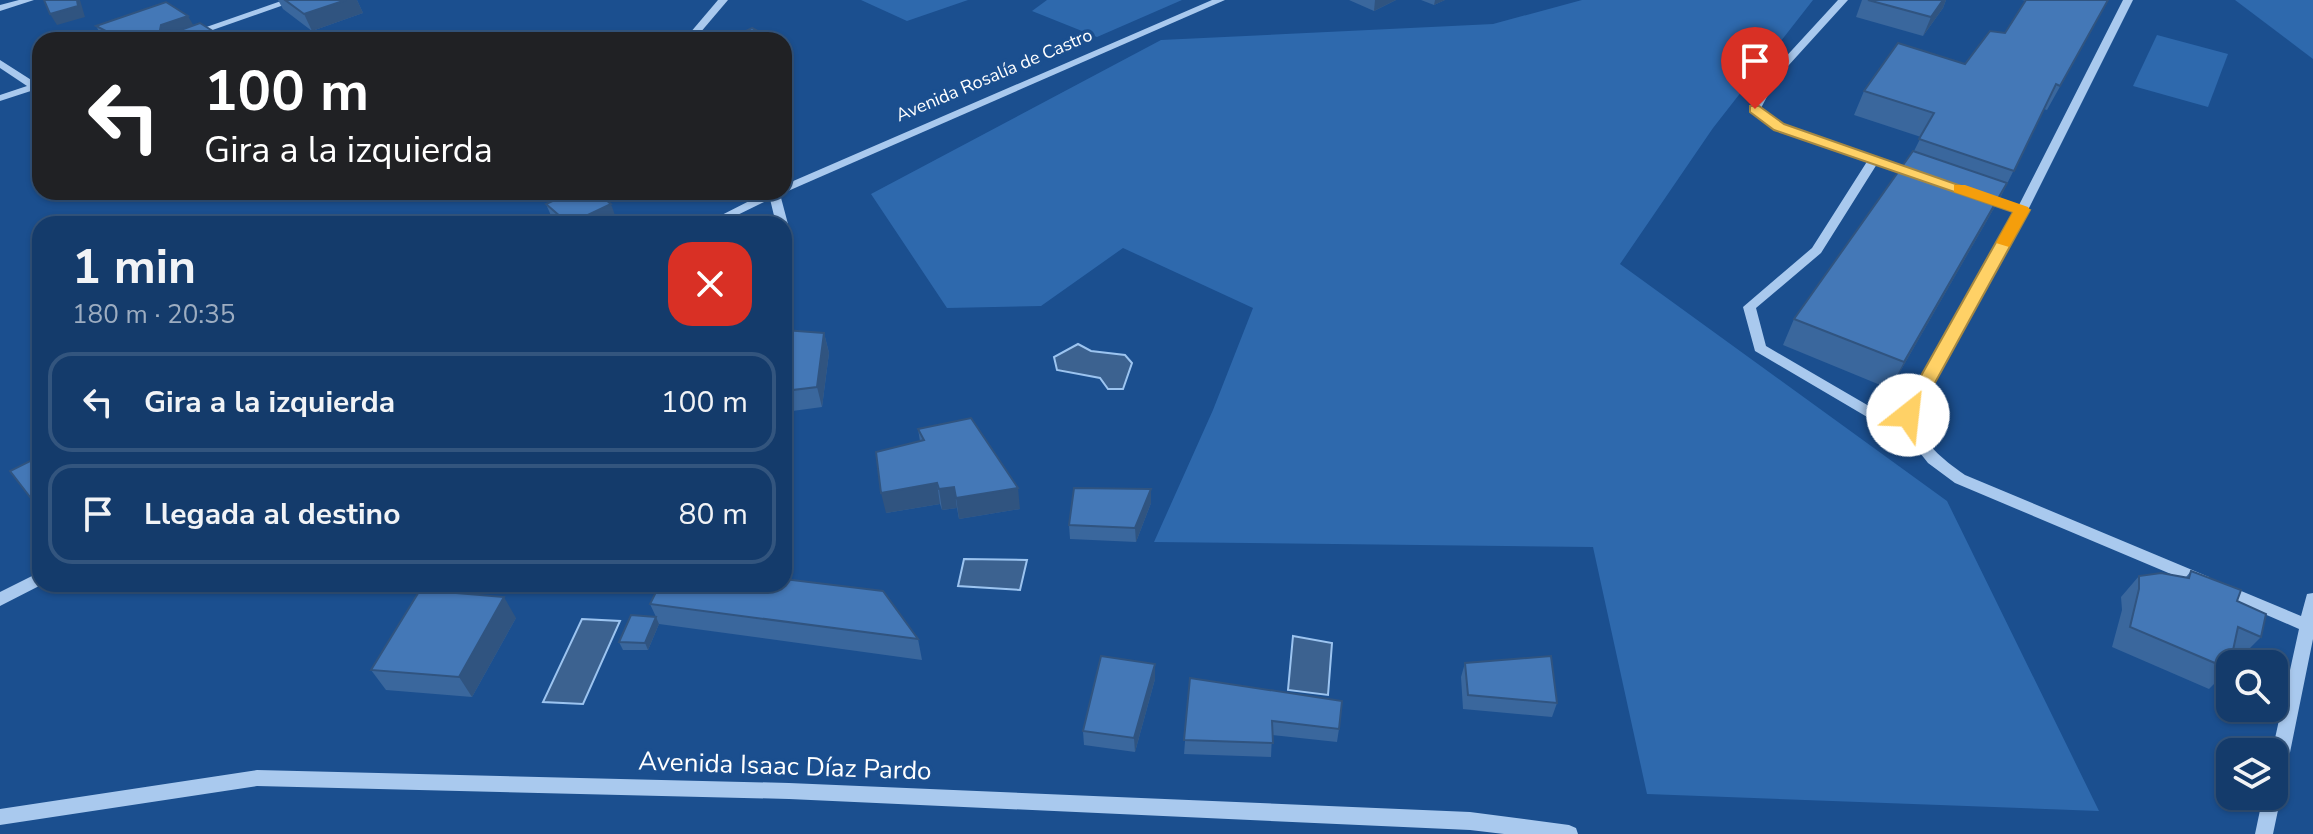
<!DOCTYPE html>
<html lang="es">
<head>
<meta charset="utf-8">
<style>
	:root { --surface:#143b6b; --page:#214673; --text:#f1f3f6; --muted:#9dadc1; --line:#33557e }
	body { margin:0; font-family:"Nunito Sans",sans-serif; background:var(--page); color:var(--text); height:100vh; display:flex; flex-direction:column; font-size:30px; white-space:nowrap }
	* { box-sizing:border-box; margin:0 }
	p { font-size:26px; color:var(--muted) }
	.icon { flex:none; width:44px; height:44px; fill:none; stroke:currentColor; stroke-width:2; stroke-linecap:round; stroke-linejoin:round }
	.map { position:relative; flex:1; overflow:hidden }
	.details { position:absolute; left:32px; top:216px; width:760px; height:376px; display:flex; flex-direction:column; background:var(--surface); border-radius:24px; box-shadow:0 2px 6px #0004,0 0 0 2px var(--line) }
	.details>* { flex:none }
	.top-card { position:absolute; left:32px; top:32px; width:760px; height:168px; border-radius:24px; box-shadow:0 2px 6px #0004,0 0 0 2px var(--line); background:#202124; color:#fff; overflow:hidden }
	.fabs { position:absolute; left:2216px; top:650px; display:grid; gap:16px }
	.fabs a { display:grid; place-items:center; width:72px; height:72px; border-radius:16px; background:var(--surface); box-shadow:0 2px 6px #0004,0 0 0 2px var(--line); font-size:40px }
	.pin { position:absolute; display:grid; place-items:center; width:68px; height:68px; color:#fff; margin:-82px -34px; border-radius:50% 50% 50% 0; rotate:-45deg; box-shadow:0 0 8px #0007 }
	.pin .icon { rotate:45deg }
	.me { position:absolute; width:88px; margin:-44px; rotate:29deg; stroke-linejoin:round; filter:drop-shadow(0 0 6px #0008) }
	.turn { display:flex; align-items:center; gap:28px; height:168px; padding:0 40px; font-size:36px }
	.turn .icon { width:104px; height:104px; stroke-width:2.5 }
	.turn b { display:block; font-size:56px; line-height:68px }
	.round { display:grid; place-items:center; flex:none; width:84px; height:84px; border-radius:24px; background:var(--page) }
	.summary { display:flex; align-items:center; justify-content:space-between; height:136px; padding:0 40px }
	h1 { font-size:48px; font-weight:700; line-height:60px }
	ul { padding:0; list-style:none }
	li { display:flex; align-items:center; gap:24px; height:100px; margin:0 16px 12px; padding:0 24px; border:4px solid var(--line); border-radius:24px }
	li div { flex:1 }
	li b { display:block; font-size:30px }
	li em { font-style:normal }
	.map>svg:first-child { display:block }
	.green { fill:#2e69ad }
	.water { fill:#3c6290; stroke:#9cc4f0; stroke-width:2 }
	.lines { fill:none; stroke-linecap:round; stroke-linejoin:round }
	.minor { fill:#a9c9ee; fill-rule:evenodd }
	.wall { fill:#3a679d }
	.shaded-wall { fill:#305480 }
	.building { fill:#4478b7; stroke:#305480; stroke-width:2 }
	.route { fill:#ffd166; stroke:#a68842; stroke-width:2 }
	.slow { fill:#f59e0b }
	.labels { text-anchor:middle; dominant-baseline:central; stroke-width:7; stroke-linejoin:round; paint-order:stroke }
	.far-street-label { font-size:18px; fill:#fff; stroke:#1b4f8f }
	.near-street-label { font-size:26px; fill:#fff; stroke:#1b4f8f }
</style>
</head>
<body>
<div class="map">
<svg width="2313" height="834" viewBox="0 0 2313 834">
	<rect width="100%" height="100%" fill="#1b4f8f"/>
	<g class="green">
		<polygon points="861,0 968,0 907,21"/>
		<polygon points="1047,0 1182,0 1097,37 1032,11"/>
		<polygon points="1582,0 1813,0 1713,128 1620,264 1947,501 2099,811 1647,794 1593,547 1154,542 1213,410 1253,308 1123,248 1041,306 947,308 871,194 1161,40 1493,24"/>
		<polygon points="2235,0 2313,0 2313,59"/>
		<polygon points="2157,35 2228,54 2208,107 2133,86"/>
	</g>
	<g class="water">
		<polygon points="1078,344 1091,351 1125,355 1132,363 1123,389 1108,389 1100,378 1057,370 1054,357"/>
		<polygon points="964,559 1027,560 1020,590 958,586"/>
		<polygon points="582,619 620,621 583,704 543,702"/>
		<polygon points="1293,636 1332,643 1328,695 1288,690"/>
	</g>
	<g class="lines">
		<g class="minor">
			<polygon points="19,0 34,0 0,11 0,5"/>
			<polygon points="284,0 298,0 184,40 169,40"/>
			<polygon points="718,0 728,0 694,40 684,40"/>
			<polygon points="1212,0 1225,0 788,191 782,192 784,185"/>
			<path d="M1838,0H1848L1777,78L1761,108L1783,125L1922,173L1916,176L1877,164L1821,253L1756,308L1766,346L1905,427L1901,415L2015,212L1975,196L1981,193L2019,205L2123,0H2133L2028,210L1915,415C1925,446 1940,457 1965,475L2209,577L2211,581L2209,585L2203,587L2197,585L1955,483L1928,463L1913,444L1755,351L1743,307L1812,248L1868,160L1775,129L1750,109L1769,75Z"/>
			<polygon points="0,60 36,83 40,82 40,88 0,101 0,95 27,86 0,68"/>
			<polygon points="767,192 782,192 780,194 788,224 786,227 784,227 784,224 776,224 770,199 719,224 704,224"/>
			<polygon points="40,572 40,584 43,584 0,606 0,592"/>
			<polygon points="2222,583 2301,616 2307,594 2313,593 2313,639 2283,787 2280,793 2281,796 2273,834 2255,834 2263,796 2274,796 2272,752 2299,629 2216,593 2214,589 2216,585"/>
			<polygon points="257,770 789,783 1470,812 1569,825 1576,828 1578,834 1504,834 1470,830 789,799 257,786 0,825 0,809"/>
		</g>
	</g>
	<g class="wall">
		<polygon points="271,0 357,0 363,13 312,31 283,9 278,0"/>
		<polygon points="1349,0 1396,0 1374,11"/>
		<polygon points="1421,0 1445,0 1434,5"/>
		<polygon points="1862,0 1946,0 1943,8 1923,36 1856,17"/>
		<polygon points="2022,0 2108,0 2047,110 2044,109 2001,196 1890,389 1783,345 1794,319 1914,151 1921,137 1854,115 1864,91 1965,64 2005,33 2026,1"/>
		<polygon points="193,25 227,40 107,40 103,38 96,26"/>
		<polygon points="546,204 616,218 604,224 559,224 552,218"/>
		<polygon points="784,330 824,333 829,353 822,407 785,412 784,408"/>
		<polygon points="918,429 1020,509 959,519 957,508 942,510 940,504 886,513 920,441"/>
		<polygon points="1151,503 1136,542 1070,539 1069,525"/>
		<polygon points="2191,571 2237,601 2261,637 2241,657 2232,654 2229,669 2209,689 2112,647 2122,610 2121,597 2139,576 2186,577"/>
		<polygon points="650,604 918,639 922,660 659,624 648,650 623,650 619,642 656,617"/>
		<polygon points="516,618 472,697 386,690 371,670"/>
		<polygon points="1465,663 1557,703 1552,717 1463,709 1461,677"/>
		<polygon points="1155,664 1155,679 1135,752 1084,745 1083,731"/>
		<polygon points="1190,678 1339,729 1337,742 1272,735 1271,757 1184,754"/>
	</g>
	<g class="shaded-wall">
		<polygon points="77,0 80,0 85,17 57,25 50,14"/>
		<polygon points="346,0 357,0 363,13 312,31 304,14"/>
		<polygon points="1375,0 1396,0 1374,11"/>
		<polygon points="1435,0 1445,0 1434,5"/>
		<polygon points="1943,0 1946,0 1943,8 1923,36 1931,17"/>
		<polygon points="188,16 195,28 168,37 160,30 161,25"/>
		<polygon points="2007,183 1994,208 1890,389 1904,362"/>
		<polygon points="611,204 616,218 604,224 570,224"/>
		<polygon points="824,333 829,353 822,407 817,387"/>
		<polygon points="937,483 940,504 886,513 881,493"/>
		<polygon points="954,487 957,508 942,510 939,489"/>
		<polygon points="1018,488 1020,509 959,519 956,498"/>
		<polygon points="1151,489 1151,503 1136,542 1135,528"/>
		<polygon points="784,492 792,531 784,533"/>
		<polygon points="504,597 516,618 472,697 459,677"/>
		<polygon points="656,617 659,624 648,650 645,643"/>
		<polygon points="1155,664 1155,679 1135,752 1134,738"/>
	</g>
	<g class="building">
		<polygon points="44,0 77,0 78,6 50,14"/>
		<polygon points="285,0 346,0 304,14"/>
		<polygon points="1868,0 1943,0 1931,17"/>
		<polygon points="2026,0 2108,0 2060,86 2056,84 2014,171 1919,139 1934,113 1864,91 1898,43 1965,64 1990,31 2005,33"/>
		<polygon points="166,2 188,16 161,25 160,30 178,31 200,23 227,40 123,40 96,26"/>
		<polygon points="752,28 775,40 727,40"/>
		<polygon points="1913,151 2007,183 1904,362 1794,319"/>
		<polygon points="572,192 596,192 611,204 569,224 546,204"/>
		<polygon points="784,330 824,333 817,387 784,391"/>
		<polygon points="971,418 1018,488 956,498 954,487 939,489 937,483 881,493 876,452 924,440 918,429"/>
		<polygon points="40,456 40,510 10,471"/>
		<polygon points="1074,488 1151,489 1135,528 1069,525"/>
		<polygon points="2191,571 2241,590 2237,601 2266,614 2261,637 2238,627 2229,669 2130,627 2139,589 2139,576 2161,573 2189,578"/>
		<polygon points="784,579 883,591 918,639 650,604 660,584 784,584"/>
		<polygon points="420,590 504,597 459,677 371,670"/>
		<polygon points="631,615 656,617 645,643 619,642"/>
		<polygon points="1101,656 1155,664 1134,738 1083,731"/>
		<polygon points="1551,656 1557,703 1468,695 1465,663"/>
		<polygon points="1190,678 1342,701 1339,729 1272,721 1273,743 1184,740"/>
	</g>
	<polygon class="route" points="1750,106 1759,106 1784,124 2030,210 1915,419 1902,419 1899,415 2013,212 1774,130 1750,112"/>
	<polygon class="slow" points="1954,185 1965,185 2028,207 2030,210 2009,247 1996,243 2013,212 1954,192"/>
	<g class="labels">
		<g class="far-street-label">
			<text transform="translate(994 75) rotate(-23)">Avenida Rosalía de Castro</text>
		</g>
		<g class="near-street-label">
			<text transform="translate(785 766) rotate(2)">Avenida Isaac Díaz Pardo</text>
		</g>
	</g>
</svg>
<div class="fabs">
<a><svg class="icon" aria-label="search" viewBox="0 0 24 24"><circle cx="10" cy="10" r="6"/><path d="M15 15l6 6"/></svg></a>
<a><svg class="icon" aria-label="layers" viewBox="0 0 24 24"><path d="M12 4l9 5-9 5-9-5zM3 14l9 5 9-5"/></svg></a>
</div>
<div class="pin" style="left:1755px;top:109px;background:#d93025"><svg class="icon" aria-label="arrive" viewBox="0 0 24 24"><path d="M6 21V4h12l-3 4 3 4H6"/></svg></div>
<svg class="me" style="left:1908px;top:415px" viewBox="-20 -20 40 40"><circle r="19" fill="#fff"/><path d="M0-13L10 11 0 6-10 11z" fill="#ffd166"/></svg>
<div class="top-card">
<div class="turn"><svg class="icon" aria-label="left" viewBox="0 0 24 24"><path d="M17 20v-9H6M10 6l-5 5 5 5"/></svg><div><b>100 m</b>Gira a la izquierda</div></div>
</div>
<section class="details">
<div class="summary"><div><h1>1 min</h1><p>180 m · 20:35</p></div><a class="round" style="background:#d93025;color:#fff"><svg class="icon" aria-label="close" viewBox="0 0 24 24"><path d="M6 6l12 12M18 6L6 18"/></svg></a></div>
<ul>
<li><svg class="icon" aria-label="left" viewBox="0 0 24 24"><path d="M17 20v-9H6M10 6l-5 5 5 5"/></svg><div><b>Gira a la izquierda</b></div><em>100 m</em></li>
<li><svg class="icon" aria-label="arrive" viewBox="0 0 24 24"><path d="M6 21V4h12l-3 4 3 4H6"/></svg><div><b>Llegada al destino</b></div><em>80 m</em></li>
</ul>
</section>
</div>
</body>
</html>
